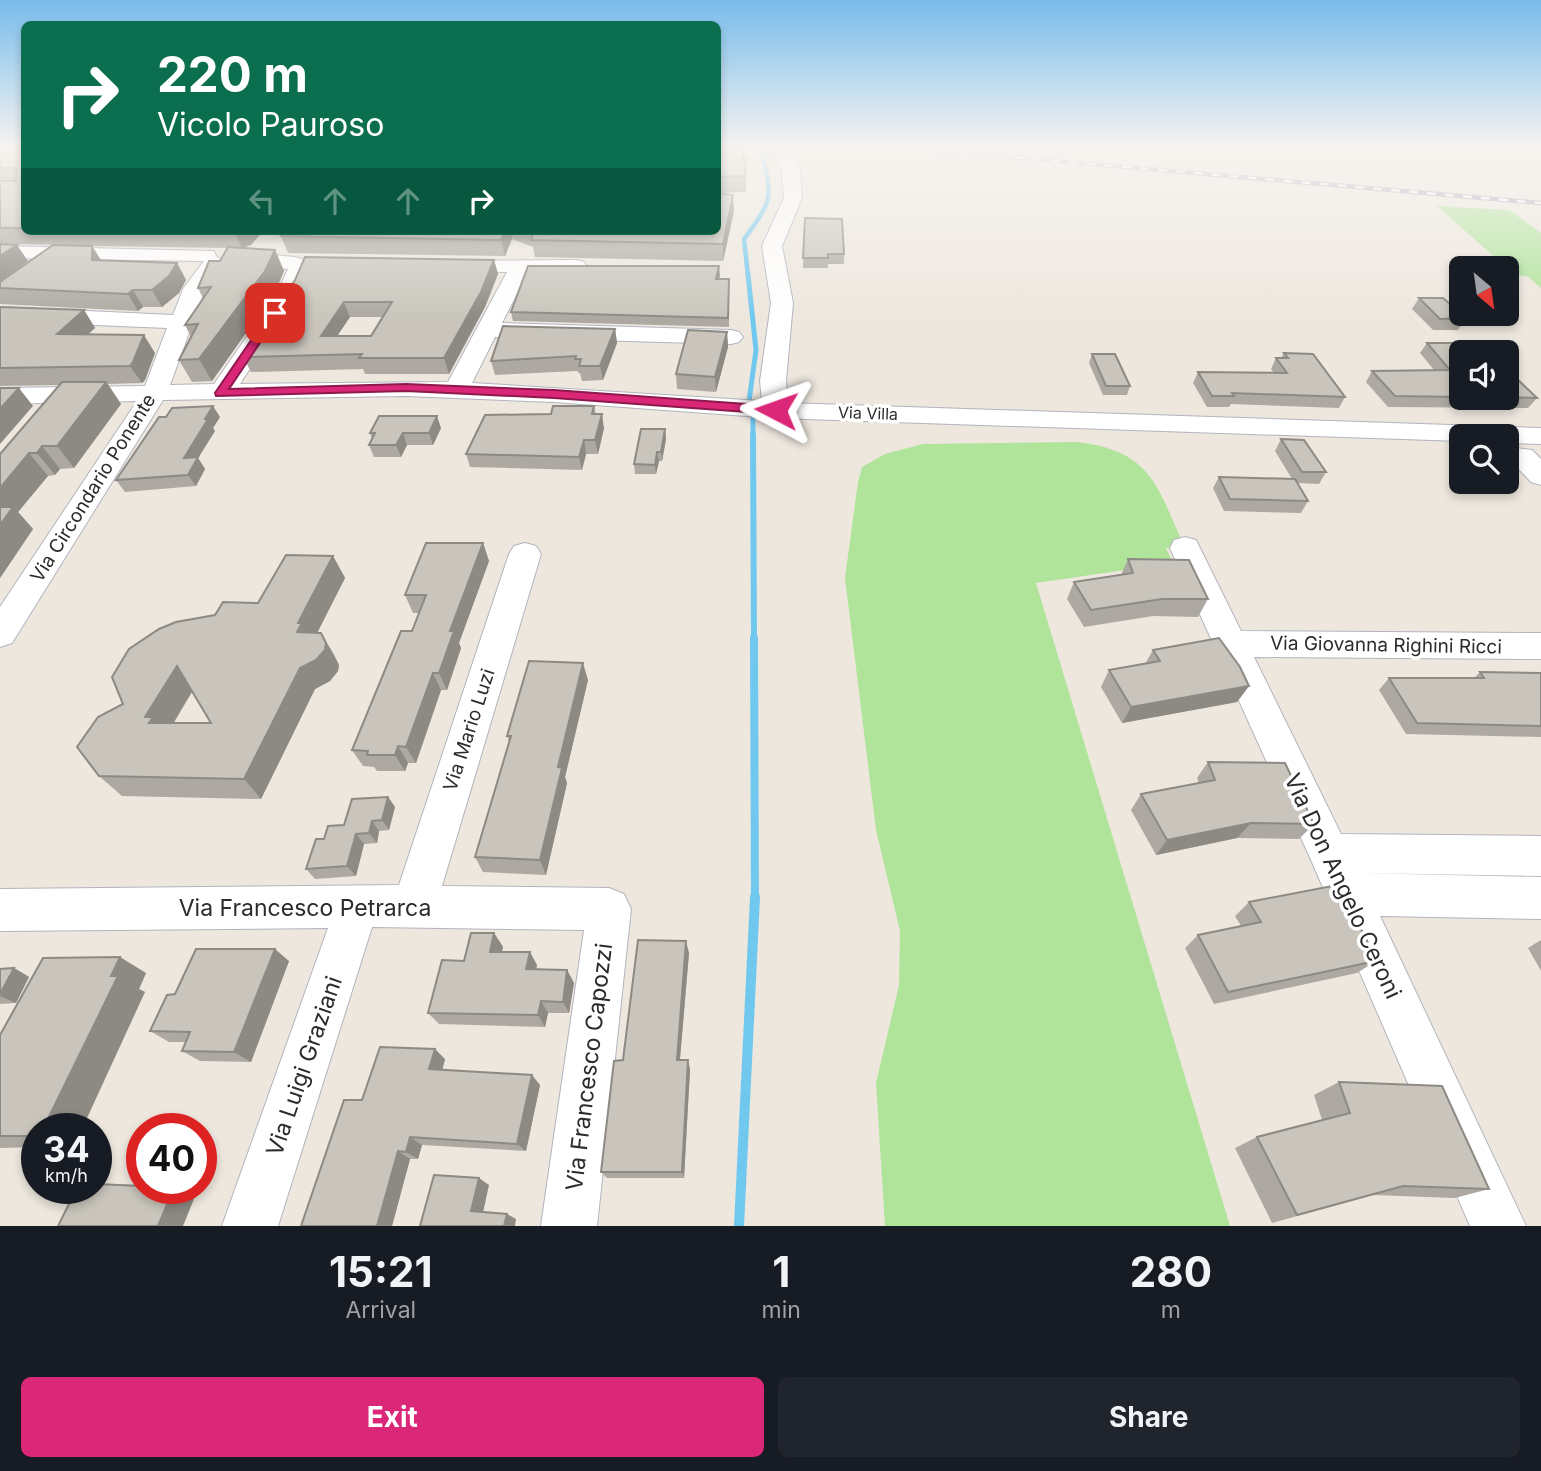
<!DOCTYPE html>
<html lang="en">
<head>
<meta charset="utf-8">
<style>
	:root { --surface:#171b24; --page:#20242c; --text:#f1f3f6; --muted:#9ea1a6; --accent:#db2777 }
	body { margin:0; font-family:Inter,sans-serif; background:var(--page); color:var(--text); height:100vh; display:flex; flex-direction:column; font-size:26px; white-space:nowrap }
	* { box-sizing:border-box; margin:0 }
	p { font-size:23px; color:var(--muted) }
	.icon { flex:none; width:38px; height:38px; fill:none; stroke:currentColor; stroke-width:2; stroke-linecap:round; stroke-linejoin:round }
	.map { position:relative; height:1226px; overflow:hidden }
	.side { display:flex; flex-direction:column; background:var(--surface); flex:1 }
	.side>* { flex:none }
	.hud { position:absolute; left:21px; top:21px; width:700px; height:214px; border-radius:10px; box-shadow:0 4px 10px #0003; background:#0b6e4f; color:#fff; overflow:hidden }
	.needle { width:46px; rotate:151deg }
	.controls { position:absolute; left:1449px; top:256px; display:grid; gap:14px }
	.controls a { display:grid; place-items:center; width:70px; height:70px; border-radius:10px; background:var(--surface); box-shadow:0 4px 10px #0003; font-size:35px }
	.speed { position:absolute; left:21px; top:1113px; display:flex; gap:14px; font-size:35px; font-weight:700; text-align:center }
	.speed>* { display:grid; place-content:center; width:91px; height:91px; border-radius:50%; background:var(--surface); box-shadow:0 4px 10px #0003; line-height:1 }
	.speed small { font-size:18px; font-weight:400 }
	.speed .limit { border:10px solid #d22; background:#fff; color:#111 }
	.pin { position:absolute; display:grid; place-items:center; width:60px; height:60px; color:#fff; margin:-30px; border-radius:14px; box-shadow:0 4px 10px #0006 }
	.me { position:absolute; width:77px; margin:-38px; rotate:274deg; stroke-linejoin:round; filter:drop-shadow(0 0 5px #0008) }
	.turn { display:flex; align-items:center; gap:24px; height:147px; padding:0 21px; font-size:32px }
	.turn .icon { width:91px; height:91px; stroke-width:2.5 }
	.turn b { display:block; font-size:49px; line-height:60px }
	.lanes { display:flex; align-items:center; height:66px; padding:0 21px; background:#0003; justify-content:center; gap:35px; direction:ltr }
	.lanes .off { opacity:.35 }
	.eta { display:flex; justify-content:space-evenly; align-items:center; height:119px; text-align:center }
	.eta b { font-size:42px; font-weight:700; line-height:49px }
	.cta { display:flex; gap:14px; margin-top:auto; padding:14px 21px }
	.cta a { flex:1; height:80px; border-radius:10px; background:var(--accent); color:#fff; font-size:28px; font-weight:700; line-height:80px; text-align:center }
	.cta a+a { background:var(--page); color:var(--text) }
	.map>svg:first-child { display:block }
	.green { fill:#b0e49b }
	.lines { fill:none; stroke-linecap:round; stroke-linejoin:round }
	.stream-far4 { stroke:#71c8ef; stroke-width:4.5 }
	.stream-far3 { stroke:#71c8ef; stroke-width:5 }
	.stream-far2 { stroke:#71c8ef; stroke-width:6 }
	.stream-far1 { stroke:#71c8ef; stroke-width:8 }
	.stream { stroke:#71c8ef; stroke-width:10 }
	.minor-casing { stroke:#b2b4bf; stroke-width:2 }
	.minor { fill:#fff; fill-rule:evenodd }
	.rail-casing { stroke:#a0a3b6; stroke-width:4.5 }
	.rail { stroke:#fff; stroke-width:2.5; stroke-dasharray:9; stroke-linecap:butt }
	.wall { fill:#ada9a2; fill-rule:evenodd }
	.shaded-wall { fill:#8d8a84 }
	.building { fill:#c9c5bc; stroke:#8d8a84; stroke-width:2; fill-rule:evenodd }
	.route { fill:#db2777; stroke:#8e194d; stroke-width:2 }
	.labels { text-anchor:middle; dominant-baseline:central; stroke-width:7; stroke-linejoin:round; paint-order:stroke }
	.far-street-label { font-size:16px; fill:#2c2c2c; stroke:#fff }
	.street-label { font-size:19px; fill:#2c2c2c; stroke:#fff }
	.near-street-label { font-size:23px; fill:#2c2c2c; stroke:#fff }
</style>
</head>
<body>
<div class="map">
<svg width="1541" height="1226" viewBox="0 0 1541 1226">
	<rect width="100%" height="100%" fill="#ede7de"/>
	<g class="green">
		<polygon points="1437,206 1509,210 1541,233 1541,288 1527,276 1515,275"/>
		<path d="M1077,442C1153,451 1157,487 1185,548H1166L1173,563L1036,583L1230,1226H885L876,1083L899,985L900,931L876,830L845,578L858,482L862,467L885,454L923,444Z"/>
	</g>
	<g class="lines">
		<path class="stream-far4" d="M748,276L744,239C775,197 772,198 761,148"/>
		<g class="stream-far3">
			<polyline points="748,274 756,350 749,401"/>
			<polyline points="753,416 753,436"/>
		</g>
		<polyline class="stream-far2" points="753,435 754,640"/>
		<polyline class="stream-far1" points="754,638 755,899"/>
		<polyline class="stream" points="739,1226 755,897"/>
		<defs>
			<g id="minor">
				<polygon points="772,148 789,148 800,172 802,198 782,246 793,303 786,381 788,403 1541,428 1541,444 1507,443 1507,436 1461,436 1461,441 776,418 554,402 406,396 163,400 12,643 0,647 0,607 137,401 0,404 0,388 145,386 167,328 0,321 0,307 173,315 183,289 204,261 0,258 0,246 214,251 216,256 224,262 205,289 170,385 214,384 277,293 288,269 232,262 229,258 232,254 239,252 295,257 302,259 309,268 299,293 240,384 448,382 507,272 452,271 445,269 442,265 445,261 577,260 584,262 587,266 584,270 528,272 502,323 731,330 739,332 743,337 739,342 731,344 495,337 472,383 762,401 760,381 771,303 762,246 784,198 782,172"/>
				<polygon points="1507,447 1532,450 1541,459 1541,485 1531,482 1514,464 1507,463"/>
				<polygon points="1185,537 1196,540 1241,631 1541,633 1541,659 1254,657 1341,834 1541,836 1541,876 1360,873 1541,877 1541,919 1380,916 1526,1226 1470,1226 1311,860 1170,548 1174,540"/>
				<polygon points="525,543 536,546 541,554 442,886 609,888 624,894 631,909 597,1226 541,1226 584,930 372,927 278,1226 222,1226 328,928 0,931 0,889 399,885 509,554 514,546"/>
			</g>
		</defs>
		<use href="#minor" class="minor-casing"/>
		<use href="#minor" class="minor"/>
		<defs>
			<polyline id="rail" points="907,148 1541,203"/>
		</defs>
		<use href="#rail" class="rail-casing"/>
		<use href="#rail" class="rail"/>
	</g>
	<g class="wall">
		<polygon points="0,148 24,148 24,231 263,231 251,245 242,248 275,250 284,271 275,292 212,381 192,382 179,360 191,337 185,325 203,298 198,288 220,261 228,248 92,246 101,260 177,263 186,280 179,293 162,307 143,307 138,311 0,304 0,282 78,245 6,244 28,261 0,281"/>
		<polygon points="718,148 738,148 738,151 744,159 746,174 746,192 718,193"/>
		<polygon points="734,211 723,261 535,257 533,247 512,239 505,256 288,253 281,236 285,231 718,231"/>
		<polygon points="805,218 844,254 844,264 828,264 828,268 803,268"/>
		<path d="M494,260L498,274L485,307L449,374H365L363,369L251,372L243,357L295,280ZM350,317H382L371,336H337Z"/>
		<polygon points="720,275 719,279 729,279 729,327 513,321 511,312"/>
		<polygon points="1419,298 1466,318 1458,330 1433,330 1412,309"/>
		<polygon points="0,307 84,310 95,328 88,334 155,353 145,380 142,383 108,384 121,404 74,468 60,469 55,475 48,476 18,512 33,529 0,578 0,454 60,385 0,386"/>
		<polygon points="615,329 617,343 603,380 582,381 580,373 578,373 578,371 495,375 491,361"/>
		<polygon points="727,332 728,347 716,392 677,389 676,374"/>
		<polygon points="1427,343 1453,343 1461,397 1537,398 1528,408 1388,407 1366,382 1372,371 1434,370 1420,353"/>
		<polygon points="1284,353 1345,397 1339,408 1231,404 1229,407 1207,407 1193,383 1198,372 1274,373 1271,369 1276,358 1281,358"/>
		<polygon points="1092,354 1130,386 1127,395 1103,395 1089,363"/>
		<polygon points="594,406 596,414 604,428 598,454 586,454 582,470 470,467 466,454 551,414"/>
		<polygon points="220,417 213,428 215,431 198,458 205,469 196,486 125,492 116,480"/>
		<polygon points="441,428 433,445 407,445 401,457 374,457 369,445 372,439 370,433"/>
		<polygon points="665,429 666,439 662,461 659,461 656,474 635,474 634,464"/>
		<polygon points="1281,439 1326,472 1319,484 1298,483 1308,501 1301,513 1224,511 1213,488 1219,477 1292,479 1275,451"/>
		<polygon points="483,543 489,561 459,643 461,648 447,690 441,690 416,763 408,763 405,771 377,771 374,767 363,766 352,750 412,631 419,613 413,613 405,595"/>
		<path d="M333,556L345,578L317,633H321L334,654L339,665L338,671L330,681L315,689L261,799L122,796L99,776L123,704L258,603ZM192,691L211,723H174Z"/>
		<polygon points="1128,559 1208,599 1198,617 1153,616 1084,627 1067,599 1074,582 1121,575"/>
		<polygon points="1153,650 1249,686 1237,702 1122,723 1101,687 1109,670 1145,664"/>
		<polygon points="1480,672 1541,673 1541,737 1406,734 1379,690 1389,678 1474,678"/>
		<polygon points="588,680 565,777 567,783 546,875 483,872 475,857 509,741 507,736"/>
		<polygon points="1208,762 1314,824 1299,839 1237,838 1156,855 1131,810 1141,794 1199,783 1197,778"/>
		<polygon points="388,797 395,807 389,830 379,831 377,843 364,844 356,876 315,879 306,869 324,839"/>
		<polygon points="1249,902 1376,961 1357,973 1214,1004 1185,948 1198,935 1241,926 1235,916"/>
		<polygon points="494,933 503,947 502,952 537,965 536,970 567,970 574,983 569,1013 548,1013 545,1027 439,1024 428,1013 464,961"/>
		<polygon points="1541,940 1541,971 1528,948"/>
		<polygon points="689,953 680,1060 690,1069 684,1178 607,1178 601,1172 623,1060"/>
		<polygon points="289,961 251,1062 200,1061 182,1051 186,1042 169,1042 150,1031 175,994"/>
		<polygon points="14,968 29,977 16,1003 0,1004 0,969"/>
		<polygon points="146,973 139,989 145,992 37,1129 37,1147 0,1148 0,1035"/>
		<polygon points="445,1059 442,1070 540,1085 526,1151 422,1145 418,1159 410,1159 392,1226 301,1226 362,1100"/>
		<polygon points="1339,1082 1489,1189 1455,1198 1373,1195 1272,1223 1235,1148 1257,1137 1322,1120 1314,1095"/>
	</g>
	<g class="shaded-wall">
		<polygon points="733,195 734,211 723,261 723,244"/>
		<polygon points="236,231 263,231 251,245 242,248 234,232"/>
		<polygon points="505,231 510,231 512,239 505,256 501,240"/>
		<polygon points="17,245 28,261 0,281 0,256"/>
		<polygon points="92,246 102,262 92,260"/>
		<polygon points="275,250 284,271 275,292 212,381 199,359"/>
		<polygon points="494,260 498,274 485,307 449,374 444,358"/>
		<polygon points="177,263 186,280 179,293 162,307 152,290"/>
		<polygon points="719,266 720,275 716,288 716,279"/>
		<polygon points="133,290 143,307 138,311 128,294"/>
		<polygon points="344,302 350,317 327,351 321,336"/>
		<polygon points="84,310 95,328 69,352 57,334"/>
		<polygon points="615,329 617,343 603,380 600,366"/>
		<polygon points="727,332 728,347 716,392 715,377"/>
		<polygon points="144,335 155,353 145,380 142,383 130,366"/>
		<polygon points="106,382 121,404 74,468 57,446"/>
		<polygon points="19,388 33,406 0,444 0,409"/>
		<polygon points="213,406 220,417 213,428 215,431 198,458 205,469 196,486 188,475 184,458"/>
		<polygon points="602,414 604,428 598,454 595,440"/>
		<polygon points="437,416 441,428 433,445 429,433"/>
		<polygon points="665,429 666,439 662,461 661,452"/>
		<polygon points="403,433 407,445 401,457 396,445"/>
		<polygon points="584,440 586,454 582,470 579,457"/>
		<polygon points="42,446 60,469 55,475 37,453"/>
		<polygon points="657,452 659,461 656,474 655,465"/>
		<polygon points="29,453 48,476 18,512 33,529 0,578 0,488"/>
		<polygon points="483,543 489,561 459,643 461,648 447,690 439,673 450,631"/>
		<polygon points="333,556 345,578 313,641 297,632 298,623"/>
		<polygon points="321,633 339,665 338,671 330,681 315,689 261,799 244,779 300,668"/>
		<polygon points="583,663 588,680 565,777 567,783 546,875 540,860 558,767"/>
		<polygon points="177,666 195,687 167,733 169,743 145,717"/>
		<polygon points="433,673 441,690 416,763 406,747"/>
		<polygon points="1249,686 1237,702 1122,723 1131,707"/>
		<polygon points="398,746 408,763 405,771 395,755"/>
		<polygon points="388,797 395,807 389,830 382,820"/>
		<polygon points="372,821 379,831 377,843 369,833"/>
		<polygon points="1251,823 1237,838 1156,855 1167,840"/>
		<polygon points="356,834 364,844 356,876 347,866"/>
		<polygon points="494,933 503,947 499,964 490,952"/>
		<polygon points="686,941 689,953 679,1069 677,1060"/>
		<polygon points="275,949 289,961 251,1062 234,1052"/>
		<polygon points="530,952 537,965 533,982 526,969"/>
		<polygon points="120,957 146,973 139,989 145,992 82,1129 43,1129"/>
		<polygon points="14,968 29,977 16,1003 0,996"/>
		<polygon points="567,970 574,983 569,1013 563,1002"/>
		<polygon points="541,1001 548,1013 545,1027 538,1015"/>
		<polygon points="435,1049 445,1059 440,1079 429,1069"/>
		<polygon points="688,1060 690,1069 684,1178 682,1172"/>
		<polygon points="532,1075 540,1085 526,1151 517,1144"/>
		<polygon points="410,1137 422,1145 418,1159 406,1152"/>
		<polygon points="398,1151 410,1159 392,1226 377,1226"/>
		<polygon points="479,1178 489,1185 482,1217 471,1211"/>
		<polygon points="174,1188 196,1194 183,1226 158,1226"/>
		<polygon points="507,1214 516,1219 515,1226 504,1226"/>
	</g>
	<g class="building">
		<polygon points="0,148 24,148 24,228 0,228 0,181 16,181 16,168 0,168"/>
		<polygon points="718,149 744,151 743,159 746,159 745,176 718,177"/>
		<polygon points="718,193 733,195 723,244 531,240 534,232 532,231 718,231"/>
		<polygon points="805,218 842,219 844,254 828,254 828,258 803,258"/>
		<polygon points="285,231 505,231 501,240 281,236"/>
		<polygon points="0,244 17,245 0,256"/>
		<polygon points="53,245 92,246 92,260 177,263 169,276 152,290 133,290 128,294 0,288 0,282"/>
		<polygon points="228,247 275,250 265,271 199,359 179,360 198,324 185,325 211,287 198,288 209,261 220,261"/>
		<path d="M305,257L494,260L481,292L444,358H359L362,354L243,357L295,280ZM344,302H392L371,336H321Z"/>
		<polygon points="528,266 719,266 716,279 729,279 728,318 511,312"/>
		<polygon points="1419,298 1443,298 1466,318 1440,319"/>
		<polygon points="0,307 84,310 57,334 144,335 133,362 130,366 0,368"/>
		<polygon points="503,326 615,329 600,366 579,366 581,359 575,359 576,356 491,361"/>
		<polygon points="688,330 727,332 715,377 676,374"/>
		<polygon points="1427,343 1453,343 1462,352 1461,352 1461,397 1395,396 1372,371 1450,370"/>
		<polygon points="1284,353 1313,354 1345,397 1232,393 1234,396 1212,396 1198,372 1287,373 1276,358 1288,358"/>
		<polygon points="1092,354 1115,354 1130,386 1106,386"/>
		<polygon points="1507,377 1515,377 1537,398 1503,397 1507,397"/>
		<polygon points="62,382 106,382 57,446 42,446 37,453 29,453 0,488 0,454"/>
		<polygon points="0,388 19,388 0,409"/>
		<polygon points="213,406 205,419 208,419 184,458 198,457 188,475 116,480 159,417 166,417 172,408"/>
		<polygon points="553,406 594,406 592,414 602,414 595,440 584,440 579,457 466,454 485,415 551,414"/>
		<polygon points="379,416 437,416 429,433 403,433 396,445 369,445 375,433 370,433"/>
		<polygon points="641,429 665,429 661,452 657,452 655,465 634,464"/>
		<polygon points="1281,439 1304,440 1326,472 1302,472"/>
		<polygon points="1219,477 1295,479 1308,501 1230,499"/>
		<polygon points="0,507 13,507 0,525"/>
		<polygon points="426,543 483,543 450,631 454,631 439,673 433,673 406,747 398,746 395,755 367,755 368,751 352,750 401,631 412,631 426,595 405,595"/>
		<path d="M286,555L333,556L298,623H302L297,632L321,633L326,643L325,650L316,660L300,668L244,779L99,776L77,747L98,717L123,704L112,677L129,649L159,629L176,622L215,615L223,602L258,603ZM177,666L211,723H149L153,717H145Z"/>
		<polygon points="1128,559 1189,560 1208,599 1162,599 1091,610 1074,582 1133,573"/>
		<polygon points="1219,638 1240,667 1249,686 1131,707 1109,670 1160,661 1153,650"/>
		<polygon points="529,661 583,663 558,767 562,768 540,860 475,857 511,736 507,736"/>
		<polygon points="1480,672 1541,673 1541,726 1417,723 1389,678 1484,678"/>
		<polygon points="1208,762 1285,763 1314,824 1251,823 1167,840 1141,794 1215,780"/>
		<polygon points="388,797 382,820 372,821 369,833 356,834 347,866 306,869 316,839 324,839 328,826 344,825 352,799"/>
		<polygon points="1332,886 1364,934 1376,961 1228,992 1198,935 1261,922 1249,902"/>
		<polygon points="471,933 494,933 490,952 530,952 526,969 567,970 563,1002 541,1001 538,1015 428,1013 442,960 464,961"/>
		<polygon points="638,940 686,941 677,1060 688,1060 682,1172 601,1172 614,1061 623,1060"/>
		<polygon points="196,949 275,949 234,1052 182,1051 190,1032 150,1031 167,995 175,994"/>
		<polygon points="120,957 111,976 118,976 43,1129 37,1129 37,1136 0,1136 0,1035 43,958"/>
		<polygon points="14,968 0,994 0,969"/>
		<polygon points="380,1047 435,1049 429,1069 532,1075 517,1144 410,1137 406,1152 398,1151 377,1226 301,1226 344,1100 362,1100"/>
		<polygon points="1339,1082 1442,1086 1489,1189 1403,1186 1297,1215 1257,1137 1350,1113"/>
		<polygon points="434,1175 479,1178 471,1211 507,1214 504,1226 420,1226"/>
		<polygon points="96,1184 142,1186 142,1188 174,1188 158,1226 58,1226 77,1188 96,1188"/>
	</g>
	<linearGradient id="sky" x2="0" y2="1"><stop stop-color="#78bceb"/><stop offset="0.46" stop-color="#f7f4f0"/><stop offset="1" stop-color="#f7f4f0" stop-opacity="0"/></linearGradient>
	<rect width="1541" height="320" fill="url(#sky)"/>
	<polygon class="route" points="275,310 280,313 229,389 406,384 554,390 776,406 782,410 776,414 554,398 406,391 216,396 215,393 271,311"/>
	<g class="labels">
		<g class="far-street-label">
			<text transform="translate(868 413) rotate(2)">Via Villa</text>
		</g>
		<g class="street-label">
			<text transform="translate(93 488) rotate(-58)">Via Circondario Ponente</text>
			<text transform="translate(1386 645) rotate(1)">Via Giovanna Righini Ricci</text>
			<text transform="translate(469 730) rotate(-72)">Via Mario Luzi</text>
		</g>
		<g class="near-street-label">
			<text transform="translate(1343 886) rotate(65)">Via Don Angelo Ceroni</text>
			<text x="305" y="908">Via Francesco Petrarca</text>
			<text transform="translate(304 1066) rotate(-71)">Via Luigi Graziani</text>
			<text transform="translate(589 1067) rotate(-83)">Via Francesco Capozzi</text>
		</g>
	</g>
</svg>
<div class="controls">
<a><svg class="needle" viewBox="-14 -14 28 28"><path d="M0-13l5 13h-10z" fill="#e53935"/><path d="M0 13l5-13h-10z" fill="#9ea1a6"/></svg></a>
<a><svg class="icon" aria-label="sound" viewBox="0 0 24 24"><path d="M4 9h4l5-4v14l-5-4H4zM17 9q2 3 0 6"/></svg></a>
<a><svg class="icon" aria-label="search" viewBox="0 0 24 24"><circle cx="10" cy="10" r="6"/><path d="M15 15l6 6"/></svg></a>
</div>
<div class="speed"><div>34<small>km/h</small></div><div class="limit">40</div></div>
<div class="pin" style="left:275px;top:313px;background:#d93025"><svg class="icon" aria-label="arrive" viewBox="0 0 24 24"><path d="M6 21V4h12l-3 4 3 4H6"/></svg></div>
<svg class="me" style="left:776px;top:410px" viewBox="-20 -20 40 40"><path d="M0-17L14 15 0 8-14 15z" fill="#db2777" stroke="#fff" stroke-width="4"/></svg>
<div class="hud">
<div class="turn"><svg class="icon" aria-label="right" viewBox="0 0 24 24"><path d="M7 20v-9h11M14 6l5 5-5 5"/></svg><div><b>220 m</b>Vicolo Pauroso</div></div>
<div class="lanes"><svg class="icon off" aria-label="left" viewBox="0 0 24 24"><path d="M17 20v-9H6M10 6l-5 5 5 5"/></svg><svg class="icon off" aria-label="ahead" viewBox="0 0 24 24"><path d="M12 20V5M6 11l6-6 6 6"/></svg><svg class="icon off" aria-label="ahead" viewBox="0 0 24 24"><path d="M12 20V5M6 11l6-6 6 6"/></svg><svg class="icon" aria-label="right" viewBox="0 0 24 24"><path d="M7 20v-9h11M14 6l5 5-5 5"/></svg></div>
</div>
</div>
<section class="side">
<div class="eta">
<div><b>15:21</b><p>Arrival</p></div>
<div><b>1</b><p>min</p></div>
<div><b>280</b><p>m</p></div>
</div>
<div class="cta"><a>Exit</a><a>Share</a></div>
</section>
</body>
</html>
